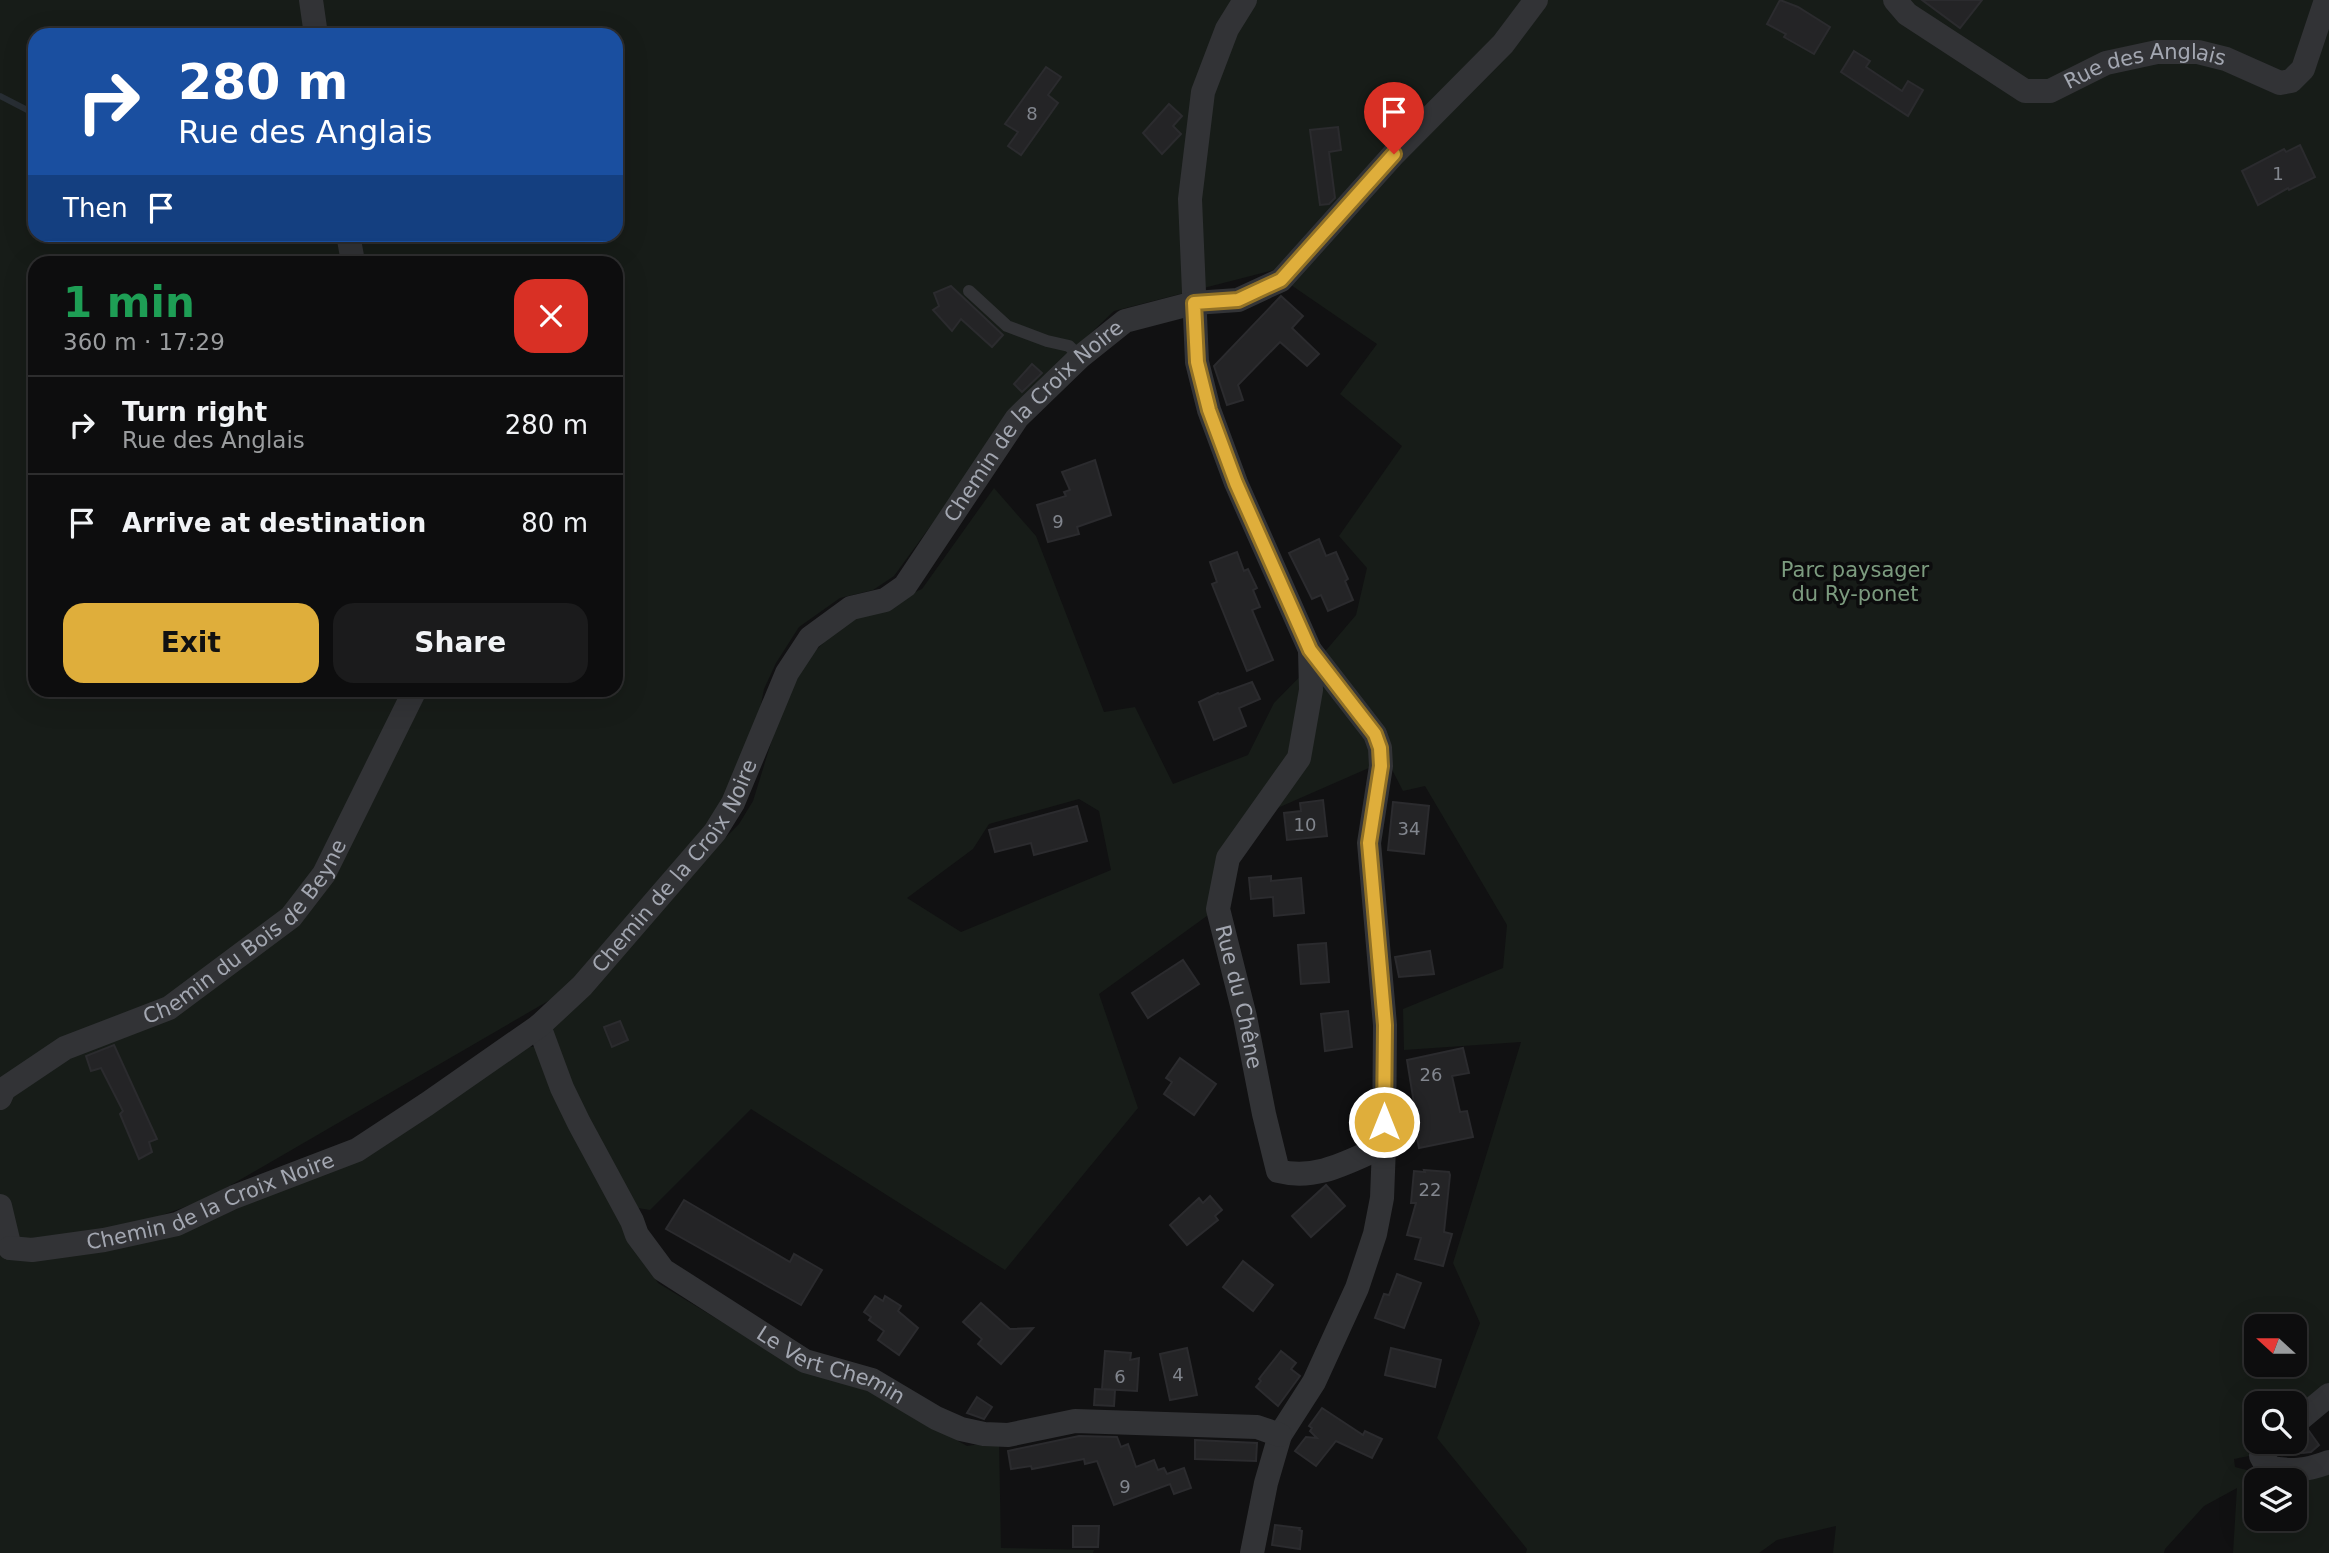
<!DOCTYPE html>
<html lang="en">
<head>
<meta charset="utf-8">
<style>
	:root { --surface:#0d0d0e; --page:#1b1b1c; --text:#f1f3f6; --muted:#9a9c9e; --line:#2d2d2e; --accent:#dfae3b }
	body { margin:0; font-family:"DejaVu Sans",sans-serif; background:var(--page); color:var(--text); height:100vh; display:flex; flex-direction:column; font-size:26px; white-space:nowrap }
	* { box-sizing:border-box; margin:0 }
	p { font-size:23px; color:var(--muted) }
	.icon { flex:none; width:38px; height:38px; fill:none; stroke:currentColor; stroke-width:2; stroke-linecap:round; stroke-linejoin:round }
	.map { position:relative; flex:1; overflow:hidden }
	.side { position:absolute; left:28px; top:256px; width:595px; height:441px; display:flex; flex-direction:column; background:var(--surface); border-radius:21px; box-shadow:0 7px 28px #0002,0 0 0 2px var(--line) }
	.side>* { flex:none }
	.banner { position:absolute; left:28px; top:28px; width:595px; height:214px; border-radius:21px; box-shadow:0 7px 28px #0002,0 0 0 2px var(--line); background:#1a4fa0; color:#fff; overflow:hidden }
	.needle { width:46px; rotate:291deg }
	.buttons { position:absolute; left:2244px; top:1314px; display:grid; gap:14px }
	.buttons a { display:grid; place-items:center; width:63px; height:63px; border-radius:14px; background:var(--surface); box-shadow:0 7px 28px #0002,0 0 0 2px var(--line); font-size:35px }
	.pin { position:absolute; display:grid; place-items:center; width:60px; height:60px; color:#fff; margin:-72px -30px; border-radius:50% 50% 50% 0; rotate:-45deg; box-shadow:0 0 7px #0007 }
	.pin .icon { rotate:45deg }
	.me { position:absolute; width:77px; margin:-38px; rotate:0deg; stroke-linejoin:round; filter:drop-shadow(0 0 5px #0008) }
	.turn { display:flex; align-items:center; gap:24px; height:147px; padding:0 35px; font-size:32px }
	.turn .icon { width:91px; height:91px; stroke-width:2.5 }
	.turn b { display:block; font-size:49px; line-height:60px }
	.then { display:flex; align-items:center; height:66px; padding:0 35px; background:#0003; gap:14px; font-size:26px }
	.round { display:grid; place-items:center; flex:none; width:74px; height:74px; border-radius:21px; background:var(--page) }
	.summary { display:flex; align-items:center; justify-content:space-between; height:119px; padding:0 35px }
	h1 { font-size:42px; font-weight:700; line-height:52px; color:#1e9e55 }
	.primary-button { display:flex; gap:14px; margin-top:auto; padding:14px 35px }
	.primary-button a { flex:1; height:80px; border-radius:21px; background:var(--accent); color:#111; font-size:28px; font-weight:700; line-height:80px; text-align:center }
	.primary-button a+a { background:var(--page); color:var(--text) }
	ul { padding:0; list-style:none }
	li { display:flex; align-items:center; gap:21px; height:98px; padding:0 35px; border-top:2px solid var(--line) }
	li div { flex:1 }
	li b { display:block; font-size:26px }
	li em { font-style:normal }
	.map>svg:first-child { display:block }
	.green { fill:#171c18; fill-rule:evenodd }
	.lines { fill:none; stroke-linecap:round; stroke-linejoin:round }
	.stream { stroke:#282e34; stroke-width:6 }
	.building { fill:#242426; stroke:#2b2b2e; stroke-width:2 }
	.lane { stroke:#323336; stroke-width:12 }
	.street { stroke:#323336; stroke-width:24 }
	.route-casing { stroke:#917126; stroke-width:18 }
	.route { stroke:#dfae3b; stroke-width:12 }
	.labels { text-anchor:middle; dominant-baseline:central; stroke-width:7; stroke-linejoin:round; paint-order:stroke }
	.number-label { font-size:18px; fill:#82868e }
	.street-label { font-size:21px; fill:#a3a7b1; stroke:#0c0c0d }
	.park-label { font-size:21px; fill:#7c9b7f; stroke:#0c0c0d }
</style>
</head>
<body>
<div class="map">
<svg width="2329" height="1553" viewBox="0 0 2329 1553">
	<rect width="100%" height="100%" fill="#111112"/>
	<path class="green" d="M0,0H2329V1408L2294,1425V1404H2256V1442H2264L2254,1455L2234,1459L2235,1467L2278,1478L2329,1473V1553H2233L2237,1488L2204,1506L2165,1549L2164,1553H1833L1836,1526L1777,1540L1759,1553H1526L1527,1549L1437,1438L1480,1323L1453,1263L1521,1042L1404,1050L1403,1009L1503,968L1507,925L1425,786L1403,791L1387,760L1273,810L1226,859L1211,913L1099,994L1138,1108L1005,1270L751,1109L650,1210L638,1208L574,1098L551,1029L677,887L739,824L753,801L783,704L811,655L846,621L922,589L994,488L1036,536L1104,712L1135,707L1173,784L1248,755L1274,703L1328,648L1356,615L1367,568L1339,536L1402,446L1340,394L1377,344L1291,285L1278,269L1114,311L1070,353L1011,416L894,576L873,590L840,598L799,627L776,663L764,689L751,754L714,823L562,993L207,1199L43,1258L357,1155L522,1046L537,1047L579,1144L658,1283L801,1370L871,1392L967,1446L999,1441L1001,1548L1094,1550L1093,1553H0ZM35,35H616V234H35ZM35,262H616V690H35ZM1079,799L1099,811L1111,870L961,932L907,898L973,849L989,824ZM2256,1326H2294V1365H2256ZM2256,1480H2294V1519H2256Z"/>
	<g class="lines">
		<polyline class="stream" points="0,96 35,114"/>
	</g>
	<g class="building">
		<polygon points="1780,0 1798,7 1830,27 1814,54 1784,37 1786,34 1767,24"/>
		<polygon points="1922,0 1982,0 1960,28"/>
		<polygon points="1854,51 1870,61 1866,67 1902,91 1908,81 1923,90 1908,116 1841,72"/>
		<polygon points="1046,67 1061,77 1048,95 1058,103 1021,155 1008,146 1018,132 1005,124"/>
		<polygon points="1169,104 1182,116 1173,126 1181,134 1162,154 1143,133"/>
		<polygon points="1338,127 1341,150 1329,152 1335,198 1329,204 1320,205 1310,130"/>
		<polygon points="2300,145 2315,177 2289,190 2288,188 2258,205 2242,171 2284,149 2286,152"/>
		<polygon points="951,286 1003,335 992,347 961,319 952,331 933,310 939,306 934,293"/>
		<polygon points="1281,296 1303,316 1292,328 1319,354 1307,366 1280,342 1238,385 1243,400 1227,405 1214,366"/>
		<polygon points="1032,364 1042,373 1022,392 1014,384"/>
		<polygon points="1095,460 1111,515 1077,527 1079,534 1048,542 1037,505 1066,496 1064,492 1070,490 1062,472"/>
		<polygon points="1319,539 1326,556 1336,552 1348,579 1345,581 1353,600 1328,611 1321,595 1312,599 1289,553"/>
		<polygon points="1237,552 1244,571 1248,569 1257,588 1253,590 1260,607 1252,610 1273,660 1247,671 1212,584 1217,582 1210,562"/>
		<polygon points="1252,682 1260,699 1239,708 1246,726 1214,740 1199,702 1218,693 1219,694"/>
		<polygon points="1323,800 1327,836 1287,840 1284,813 1301,811 1300,803"/>
		<polygon points="1393,802 1429,806 1424,854 1388,850"/>
		<polygon points="1077,806 1087,841 1034,855 1031,843 995,852 989,830"/>
		<polygon points="1271,876 1271,881 1301,878 1304,913 1274,916 1273,897 1251,899 1249,878"/>
		<polygon points="1326,943 1329,982 1301,984 1298,945"/>
		<polygon points="1430,951 1434,974 1399,977 1395,957"/>
		<polygon points="1183,960 1199,984 1148,1018 1132,993"/>
		<polygon points="1348,1011 1352,1047 1325,1051 1321,1014"/>
		<polygon points="620,1021 628,1040 612,1047 604,1027"/>
		<polygon points="114,1045 157,1139 149,1142 152,1152 139,1159 120,1114 123,1111 101,1068 91,1071 86,1056"/>
		<polygon points="1463,1048 1469,1073 1452,1076 1460,1112 1467,1111 1473,1137 1419,1148 1414,1122 1417,1122 1407,1060"/>
		<polygon points="1180,1058 1216,1084 1194,1115 1164,1094 1172,1082 1166,1078"/>
		<polygon points="1424,1170 1449,1172 1450,1175 1444,1232 1452,1234 1443,1266 1415,1259 1421,1238 1407,1235 1416,1203 1411,1203 1414,1171 1425,1172"/>
		<polygon points="1326,1185 1345,1206 1311,1237 1292,1216"/>
		<polygon points="1210,1196 1222,1210 1215,1216 1218,1220 1187,1245 1170,1225 1199,1198 1203,1203"/>
		<polygon points="684,1200 790,1262 794,1254 822,1270 801,1305 666,1229"/>
		<polygon points="1243,1261 1273,1285 1253,1311 1223,1287"/>
		<polygon points="1397,1274 1421,1283 1404,1328 1375,1318 1384,1294 1389,1295"/>
		<polygon points="875,1296 883,1301 885,1296 901,1306 898,1311 918,1328 899,1355 878,1340 884,1331 869,1320 871,1317 864,1312"/>
		<polygon points="981,1303 1010,1329 1033,1328 1001,1364 978,1344 982,1339 963,1322"/>
		<polygon points="1187,1348 1197,1395 1170,1400 1160,1354"/>
		<polygon points="1391,1348 1441,1360 1435,1387 1385,1375"/>
		<polygon points="1105,1351 1131,1353 1130,1360 1139,1358 1137,1391 1102,1389"/>
		<polygon points="1281,1351 1296,1363 1291,1369 1300,1376 1278,1406 1256,1387 1261,1381 1259,1379"/>
		<polygon points="1095,1389 1115,1390 1114,1406 1094,1405"/>
		<polygon points="977,1397 992,1407 984,1419 967,1413"/>
		<polygon points="1322,1408 1363,1435 1365,1431 1382,1439 1372,1458 1336,1441 1316,1466 1295,1451 1306,1437 1317,1438 1310,1431 1312,1428 1309,1426"/>
		<polygon points="2309,1431 2319,1445 2311,1452 2283,1455 2288,1442 2294,1442 2294,1439"/>
		<polygon points="1079,1436 1117,1437 1121,1447 1128,1444 1136,1467 1154,1460 1158,1470 1164,1468 1167,1474 1184,1468 1191,1488 1174,1494 1170,1484 1114,1505 1097,1461 1085,1464 1084,1459 1032,1469 1031,1466 1011,1469 1008,1451"/>
		<polygon points="1195,1440 1257,1443 1256,1461 1195,1459"/>
		<polygon points="1275,1525 1300,1528 1299,1530 1302,1531 1300,1549 1272,1545"/>
		<polygon points="1073,1526 1099,1526 1098,1547 1073,1547"/>
	</g>
	<g class="lines">
		<polyline class="lane" points="969,291 1007,326 1047,341 1069,346 1080,357"/>
		<g class="street">
			<polyline points="311,0 316,35"/>
			<polyline points="1245,0 1227,29 1203,92 1190,199 1197,362 1209,410 1236,483 1310,650 1375,734 1380,748 1381,766 1369,843 1385,1025 1384,1146 1382,1198 1375,1234 1357,1288 1314,1382 1280,1435 1266,1483 1252,1553"/>
			<path id="s1" d="M1895,0L1907,14L2025,91H2050L2106,63L2157,52H2198L2226,59L2280,83L2291,81L2303,69L2326,0"/>
			<polyline points="348,234 353,262"/>
			<path id="s2" d="M1310,650L1311,690L1299,758L1228,858L1218,909L1245,1017L1264,1114L1278,1171C1317,1181 1349,1161 1384,1146"/>
			<path id="s3" d="M539,1026L562,1088L579,1123L632,1221L637,1235L663,1270L805,1361L872,1380L936,1418L961,1429L984,1434L1008,1435L1075,1421L1257,1427L1280,1435"/>
			<path id="s4" d="M0,1098L4,1089L65,1048L169,1008L291,917L324,874L415,690"/>
			<polyline points="0,1206 10,1248"/>
			<path id="s5" d="M10,1248L32,1250L104,1240L177,1224L234,1197L357,1150L427,1104L539,1026L582,986L715,832L733,803L787,673L810,638L851,608L885,600L905,586L1017,418L1080,357L1125,321L1194,303L1238,300L1281,280L1394,154L1503,44L1536,0"/>
			<polyline points="2294,1424 2329,1395"/>
			<path d="M2274,1442L2261,1456L2267,1467C2290,1472 2306,1471 2329,1462"/>
		</g>
	</g>
	<g class="lines">
		<defs>
			<polyline id="route" points="1384,1122 1385,1025 1369,843 1381,766 1380,748 1375,734 1310,650 1236,483 1209,410 1197,362 1194,303 1238,300 1281,280 1394,154"/>
		</defs>
		<use href="#route" class="route-casing"/>
		<use href="#route" class="route"/>
	</g>
	<g class="labels">
		<g class="number-label">
			<text x="1032" y="113">8</text>
			<text x="2278" y="173">1</text>
			<text x="1058" y="521">9</text>
			<text x="1305" y="824">10</text>
			<text x="1409" y="828">34</text>
			<text x="1431" y="1074">26</text>
			<text x="1430" y="1189">22</text>
			<text x="1178" y="1374">4</text>
			<text x="1120" y="1376">6</text>
			<text x="1125" y="1486">9</text>
		</g>
		<g class="street-label">
			<text stroke="none"><textPath href="#s1" startOffset="285">Rue des Anglais</textPath></text>
			<text stroke="none"><textPath href="#s5" startOffset="1384">Chemin de la Croix Noire</textPath></text>
			<text stroke="none"><textPath href="#s5" startOffset="796">Chemin de la Croix Noire</textPath></text>
			<text stroke="none"><textPath href="#s4" startOffset="303">Chemin du Bois de Beyne</textPath></text>
			<text stroke="none"><textPath href="#s2" startOffset="374">Rue du Chêne</textPath></text>
			<text stroke="none"><textPath href="#s5" startOffset="208">Chemin de la Croix Noire</textPath></text>
			<text stroke="none"><textPath href="#s3" startOffset="469">Le Vert Chemin</textPath></text>
		</g>
		<g class="park-label">
			<text x="1855" y="570">Parc paysager<tspan x="1855" dy="24">du Ry-ponet</tspan></text>
		</g>
	</g>
</svg>
<div class="buttons">
<a><svg class="needle" viewBox="-14 -14 28 28"><path d="M0-13l5 13h-10z" fill="#e53935"/><path d="M0 13l5-13h-10z" fill="#9a9c9e"/></svg></a>
<a><svg class="icon" aria-label="search" viewBox="0 0 24 24"><circle cx="10" cy="10" r="6"/><path d="M15 15l6 6"/></svg></a>
<a><svg class="icon" aria-label="layers" viewBox="0 0 24 24"><path d="M12 4l9 5-9 5-9-5zM3 14l9 5 9-5"/></svg></a>
</div>
<div class="pin" style="left:1394px;top:154px;background:#d93025"><svg class="icon" aria-label="arrive" viewBox="0 0 24 24"><path d="M6 21V4h12l-3 4 3 4H6"/></svg></div>
<svg class="me" style="left:1384px;top:1122px" viewBox="-20 -20 40 40"><circle r="17" fill="#dfae3b" stroke="#fff" stroke-width="3"/><path d="M0-11L8 9 0 5-8 9z" fill="#fff"/></svg>
<div class="banner">
<div class="turn"><svg class="icon" aria-label="right" viewBox="0 0 24 24"><path d="M7 20v-9h11M14 6l5 5-5 5"/></svg><div><b>280 m</b>Rue des Anglais</div></div>
<div class="then">Then<svg class="icon" aria-label="arrive" viewBox="0 0 24 24"><path d="M6 21V4h12l-3 4 3 4H6"/></svg></div>
</div>
<section class="side">
<div class="summary"><div><h1>1 min</h1><p>360 m · 17:29</p></div><a class="round" style="background:#d93025;color:#fff"><svg class="icon" aria-label="close" viewBox="0 0 24 24"><path d="M6 6l12 12M18 6L6 18"/></svg></a></div>
<ul>
<li><svg class="icon" aria-label="right" viewBox="0 0 24 24"><path d="M7 20v-9h11M14 6l5 5-5 5"/></svg><div><b>Turn right</b><p>Rue des Anglais</p></div><em>280 m</em></li>
<li><svg class="icon" aria-label="arrive" viewBox="0 0 24 24"><path d="M6 21V4h12l-3 4 3 4H6"/></svg><div><b>Arrive at destination</b></div><em>80 m</em></li>
</ul>
<div class="primary-button"><a>Exit</a><a>Share</a></div>
</section>
</div>
</body>
</html>
